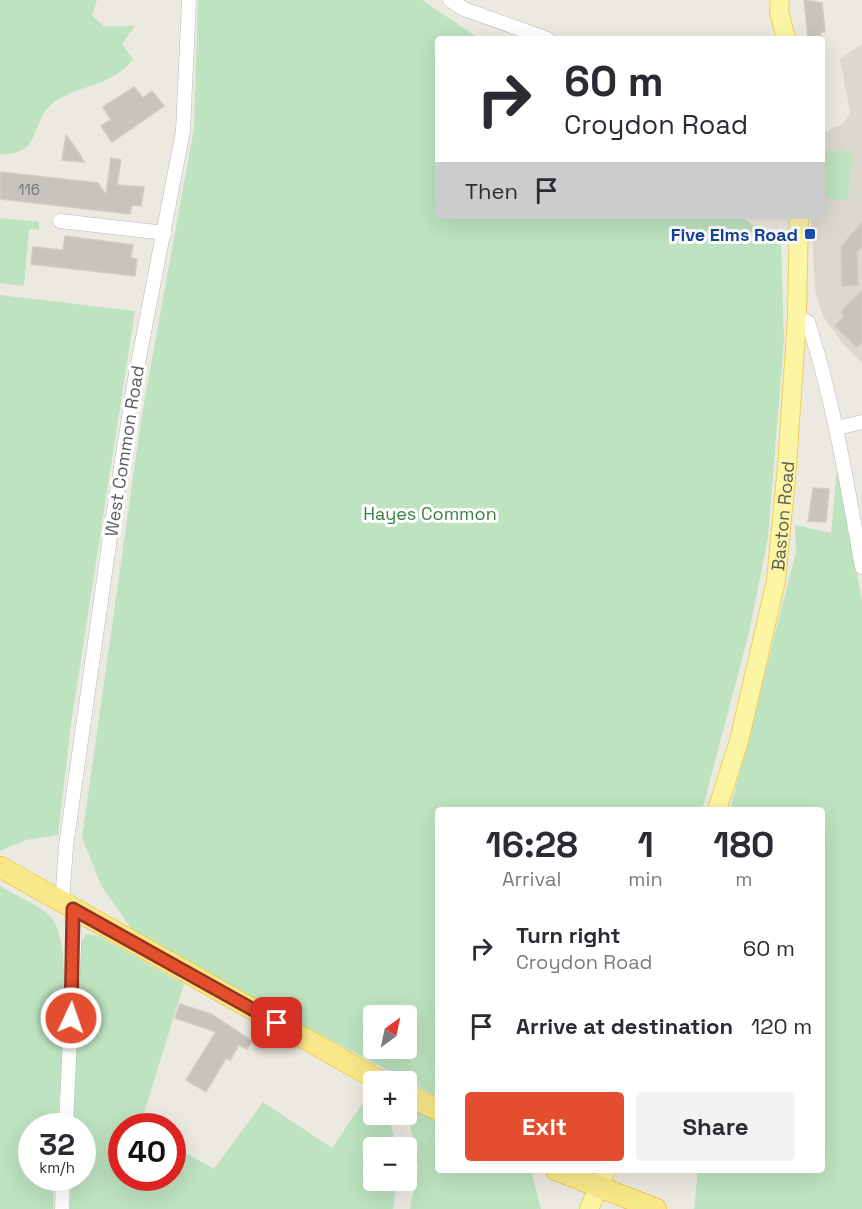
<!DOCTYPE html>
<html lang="en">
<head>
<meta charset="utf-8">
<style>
	:root { --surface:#fff; --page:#f2f2f3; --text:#2b2b33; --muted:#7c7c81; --accent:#e34e2e }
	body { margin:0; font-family:"Space Grotesk",sans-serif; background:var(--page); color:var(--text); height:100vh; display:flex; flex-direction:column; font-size:22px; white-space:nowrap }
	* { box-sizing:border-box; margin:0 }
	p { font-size:20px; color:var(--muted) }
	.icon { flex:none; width:33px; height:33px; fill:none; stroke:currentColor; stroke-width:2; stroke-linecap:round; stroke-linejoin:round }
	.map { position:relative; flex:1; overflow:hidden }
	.side { position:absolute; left:435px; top:807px; width:390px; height:366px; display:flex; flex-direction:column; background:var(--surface); border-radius:6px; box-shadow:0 6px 24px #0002 }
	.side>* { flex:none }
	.banner { position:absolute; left:435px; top:36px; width:390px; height:183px; border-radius:6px; box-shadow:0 6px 24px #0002; background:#fff; color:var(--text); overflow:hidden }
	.needle { width:39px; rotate:33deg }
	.tools { position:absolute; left:363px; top:1005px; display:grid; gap:12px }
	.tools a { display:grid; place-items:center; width:54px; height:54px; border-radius:6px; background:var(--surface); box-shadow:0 6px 24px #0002; font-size:30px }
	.speed { position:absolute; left:18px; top:1113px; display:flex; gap:12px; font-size:30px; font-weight:700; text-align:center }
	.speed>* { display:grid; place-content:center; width:78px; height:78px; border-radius:50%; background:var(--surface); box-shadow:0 6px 24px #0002; line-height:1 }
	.speed small { font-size:15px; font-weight:400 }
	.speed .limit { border:9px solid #d22; background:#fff; color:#111 }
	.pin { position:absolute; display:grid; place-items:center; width:51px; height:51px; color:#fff; margin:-26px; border-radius:12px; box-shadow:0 3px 9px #0006 }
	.me { position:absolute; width:66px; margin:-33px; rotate:3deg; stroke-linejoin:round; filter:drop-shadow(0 0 4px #0008) }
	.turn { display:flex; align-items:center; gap:21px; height:126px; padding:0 30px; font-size:27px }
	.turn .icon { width:78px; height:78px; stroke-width:2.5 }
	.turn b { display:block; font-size:42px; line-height:51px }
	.then { display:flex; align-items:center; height:57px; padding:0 30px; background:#0003; gap:12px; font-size:22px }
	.eta { display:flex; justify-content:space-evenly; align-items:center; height:102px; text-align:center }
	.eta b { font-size:36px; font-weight:700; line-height:42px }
	.button { display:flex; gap:12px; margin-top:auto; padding:12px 30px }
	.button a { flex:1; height:69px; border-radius:6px; background:var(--accent); color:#fff; font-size:24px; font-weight:700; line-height:69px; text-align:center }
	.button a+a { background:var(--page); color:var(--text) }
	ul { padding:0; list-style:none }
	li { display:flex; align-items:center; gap:18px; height:78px; padding:0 30px }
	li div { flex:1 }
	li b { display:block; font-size:22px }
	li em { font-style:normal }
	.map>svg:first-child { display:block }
	.education { fill:#dbd9ce }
	.green { fill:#bde3c0; fill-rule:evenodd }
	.building { fill:#c6c4bd; stroke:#d0ccbf; stroke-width:1.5 }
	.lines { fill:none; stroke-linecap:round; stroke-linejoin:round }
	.minor-casing { stroke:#b6b8bd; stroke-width:15 }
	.major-casing { stroke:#ecd158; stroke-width:20 }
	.highway-casing { stroke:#e5b507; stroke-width:22 }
	.minor { stroke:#fff; stroke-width:14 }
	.major { stroke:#fcf6a4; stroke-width:18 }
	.highway { stroke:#f9e889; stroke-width:21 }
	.route-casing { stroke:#94331e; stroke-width:15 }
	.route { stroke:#e34e2e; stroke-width:10 }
	.transit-dot { fill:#1a4fb4; stroke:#fff; stroke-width:2 }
	.labels { text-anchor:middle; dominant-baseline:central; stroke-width:6; stroke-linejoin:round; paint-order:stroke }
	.number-label { font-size:15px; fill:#747678 }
	.transit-label { font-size:18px; font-weight:bold; fill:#164399; stroke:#fff; text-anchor:end }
	.street-label { font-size:18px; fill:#595c61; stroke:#fff }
	.park-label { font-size:18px; fill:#378241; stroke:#fff }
</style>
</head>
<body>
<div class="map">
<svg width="862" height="1209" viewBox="0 0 862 1209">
	<rect width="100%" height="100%" fill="#eceae0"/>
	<polygon class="education" points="862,44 862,363 840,340 823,316 815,289 811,216 822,216 822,133 843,124 850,112 840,59"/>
	<g class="green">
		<path d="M0,0H97L92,16L104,26H135L122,44L133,59C111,88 80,83 53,103C29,122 43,156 0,154Z"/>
		<path d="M198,0H422L480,39H438V216H740L781,244L784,339L768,538L749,633L702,810H438V1097L226,984L131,928L102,887L82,838L142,414L194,128ZM374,1016H406V1048H374Z"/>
		<polygon points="825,150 852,152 848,200 822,198"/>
		<polygon points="0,218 39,222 39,230 29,229 24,286 0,283"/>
		<polygon points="0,295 135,311 71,724 58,835 26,840 0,851"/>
		<polygon points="837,470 862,600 862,1209 694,1209 698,1170 822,1170 822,810 730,810 796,552 795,525 831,533"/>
		<path d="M0,886C13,894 41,906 51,917C76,944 60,1087 57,1126H32V1178H54L53,1209H0Z"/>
		<polygon points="86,934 98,936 184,984 140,1126 122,1126 122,1178 172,1178 173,1146 214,1169 263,1102 332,1148 371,1091 374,1114 388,1115 396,1144 397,1147 374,1148 374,1180 397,1181 393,1209 70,1209 71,1178 82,1178 82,1126 73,1126 77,948"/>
		<polygon points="406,1104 438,1121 438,1170 531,1170 541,1209 410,1209 418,1167"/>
	</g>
	<g class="building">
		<polygon points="804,0 822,3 825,32 820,32 821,36 808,37"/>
		<polygon points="134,87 143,98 152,91 164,106 112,142 101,126 111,120 103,107"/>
		<polygon points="66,135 79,153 84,162 62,160"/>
		<polygon points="111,158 121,160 117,185 144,187 141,206 132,205 130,214 0,199 1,172 98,183 106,195"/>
		<polygon points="862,222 862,247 857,252 858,285 842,286 841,247"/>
		<polygon points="65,236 133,245 131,258 137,259 135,276 31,264 33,247 63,250"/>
		<polygon points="862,290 862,342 857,347 835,326 844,316 841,312"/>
		<polygon points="813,488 829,489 826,522 808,521"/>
		<polygon points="180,1004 211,1014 252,1041 247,1049 239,1045 230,1060 226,1058 206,1092 186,1080 216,1032 175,1018"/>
	</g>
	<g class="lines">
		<defs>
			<g id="minor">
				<polyline points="450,0 464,9 548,39"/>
				<polyline points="60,221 165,233"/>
				<path d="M797,317L808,322C834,402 847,484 862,567"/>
				<polyline points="837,428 862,422"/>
				<polyline points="62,903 66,846 111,530 135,379 183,131 189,0"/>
				<polyline points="66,1126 74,948 73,909"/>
				<polyline points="62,1209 63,1178"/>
			</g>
			<g id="major">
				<polyline points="780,0 779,11 786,39"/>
				<path id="s1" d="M717,810L739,741L776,581L787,466L797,317L799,216"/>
				<polyline points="589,1209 606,1170"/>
			</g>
			<g id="highway">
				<polyline points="0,867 382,1082"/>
				<polyline points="406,1094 438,1110"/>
				<polyline points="556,1170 656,1209"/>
			</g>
		</defs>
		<use href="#minor" class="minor-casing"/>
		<use href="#major" class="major-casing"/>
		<use href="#highway" class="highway-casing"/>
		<use href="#minor" class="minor"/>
		<use href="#major" class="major"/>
		<use href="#highway" class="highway"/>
	</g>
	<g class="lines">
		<defs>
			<polyline id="route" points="71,1018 73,909 277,1023"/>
		</defs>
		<use href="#route" class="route-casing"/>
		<use href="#route" class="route"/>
	</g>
	<rect class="transit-dot" x="804" y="228" width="12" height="12" rx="3"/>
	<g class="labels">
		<g class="number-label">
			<text x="29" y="189">116</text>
		</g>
		<g class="transit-label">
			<text x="798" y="234">Five Elms Road</text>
		</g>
		<g class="street-label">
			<text transform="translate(124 451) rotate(-81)">West Common Road</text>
			<text stroke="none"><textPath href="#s1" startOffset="302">Baston Road</textPath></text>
		</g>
		<g class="park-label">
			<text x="430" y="513">Hayes Common</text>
		</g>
	</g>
</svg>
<div class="tools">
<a><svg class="needle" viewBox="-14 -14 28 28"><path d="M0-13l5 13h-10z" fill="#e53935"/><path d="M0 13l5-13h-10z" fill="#7c7c81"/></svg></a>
<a>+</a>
<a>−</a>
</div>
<div class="speed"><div>32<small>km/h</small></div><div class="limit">40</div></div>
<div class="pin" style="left:277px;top:1023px;background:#d93025"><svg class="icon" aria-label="arrive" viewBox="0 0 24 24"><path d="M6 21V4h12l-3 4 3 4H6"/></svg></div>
<svg class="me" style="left:71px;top:1018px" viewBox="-20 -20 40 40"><circle r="17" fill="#e34e2e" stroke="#fff" stroke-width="3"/><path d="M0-11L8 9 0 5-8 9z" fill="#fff"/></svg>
<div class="banner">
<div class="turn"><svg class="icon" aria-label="right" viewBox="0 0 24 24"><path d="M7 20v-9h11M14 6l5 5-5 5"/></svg><div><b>60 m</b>Croydon Road</div></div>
<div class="then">Then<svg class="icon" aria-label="arrive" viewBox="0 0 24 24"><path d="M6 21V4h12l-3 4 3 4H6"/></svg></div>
</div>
<section class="side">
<div class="eta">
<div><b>16:28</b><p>Arrival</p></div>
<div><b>1</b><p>min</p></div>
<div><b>180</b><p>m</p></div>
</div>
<ul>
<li><svg class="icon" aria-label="right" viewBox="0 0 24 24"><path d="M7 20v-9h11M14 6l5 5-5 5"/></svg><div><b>Turn right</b><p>Croydon Road</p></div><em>60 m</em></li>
<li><svg class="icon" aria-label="arrive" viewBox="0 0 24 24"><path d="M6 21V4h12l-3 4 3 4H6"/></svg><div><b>Arrive at destination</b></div><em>120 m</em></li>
</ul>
<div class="button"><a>Exit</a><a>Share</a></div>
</section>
</div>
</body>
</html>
